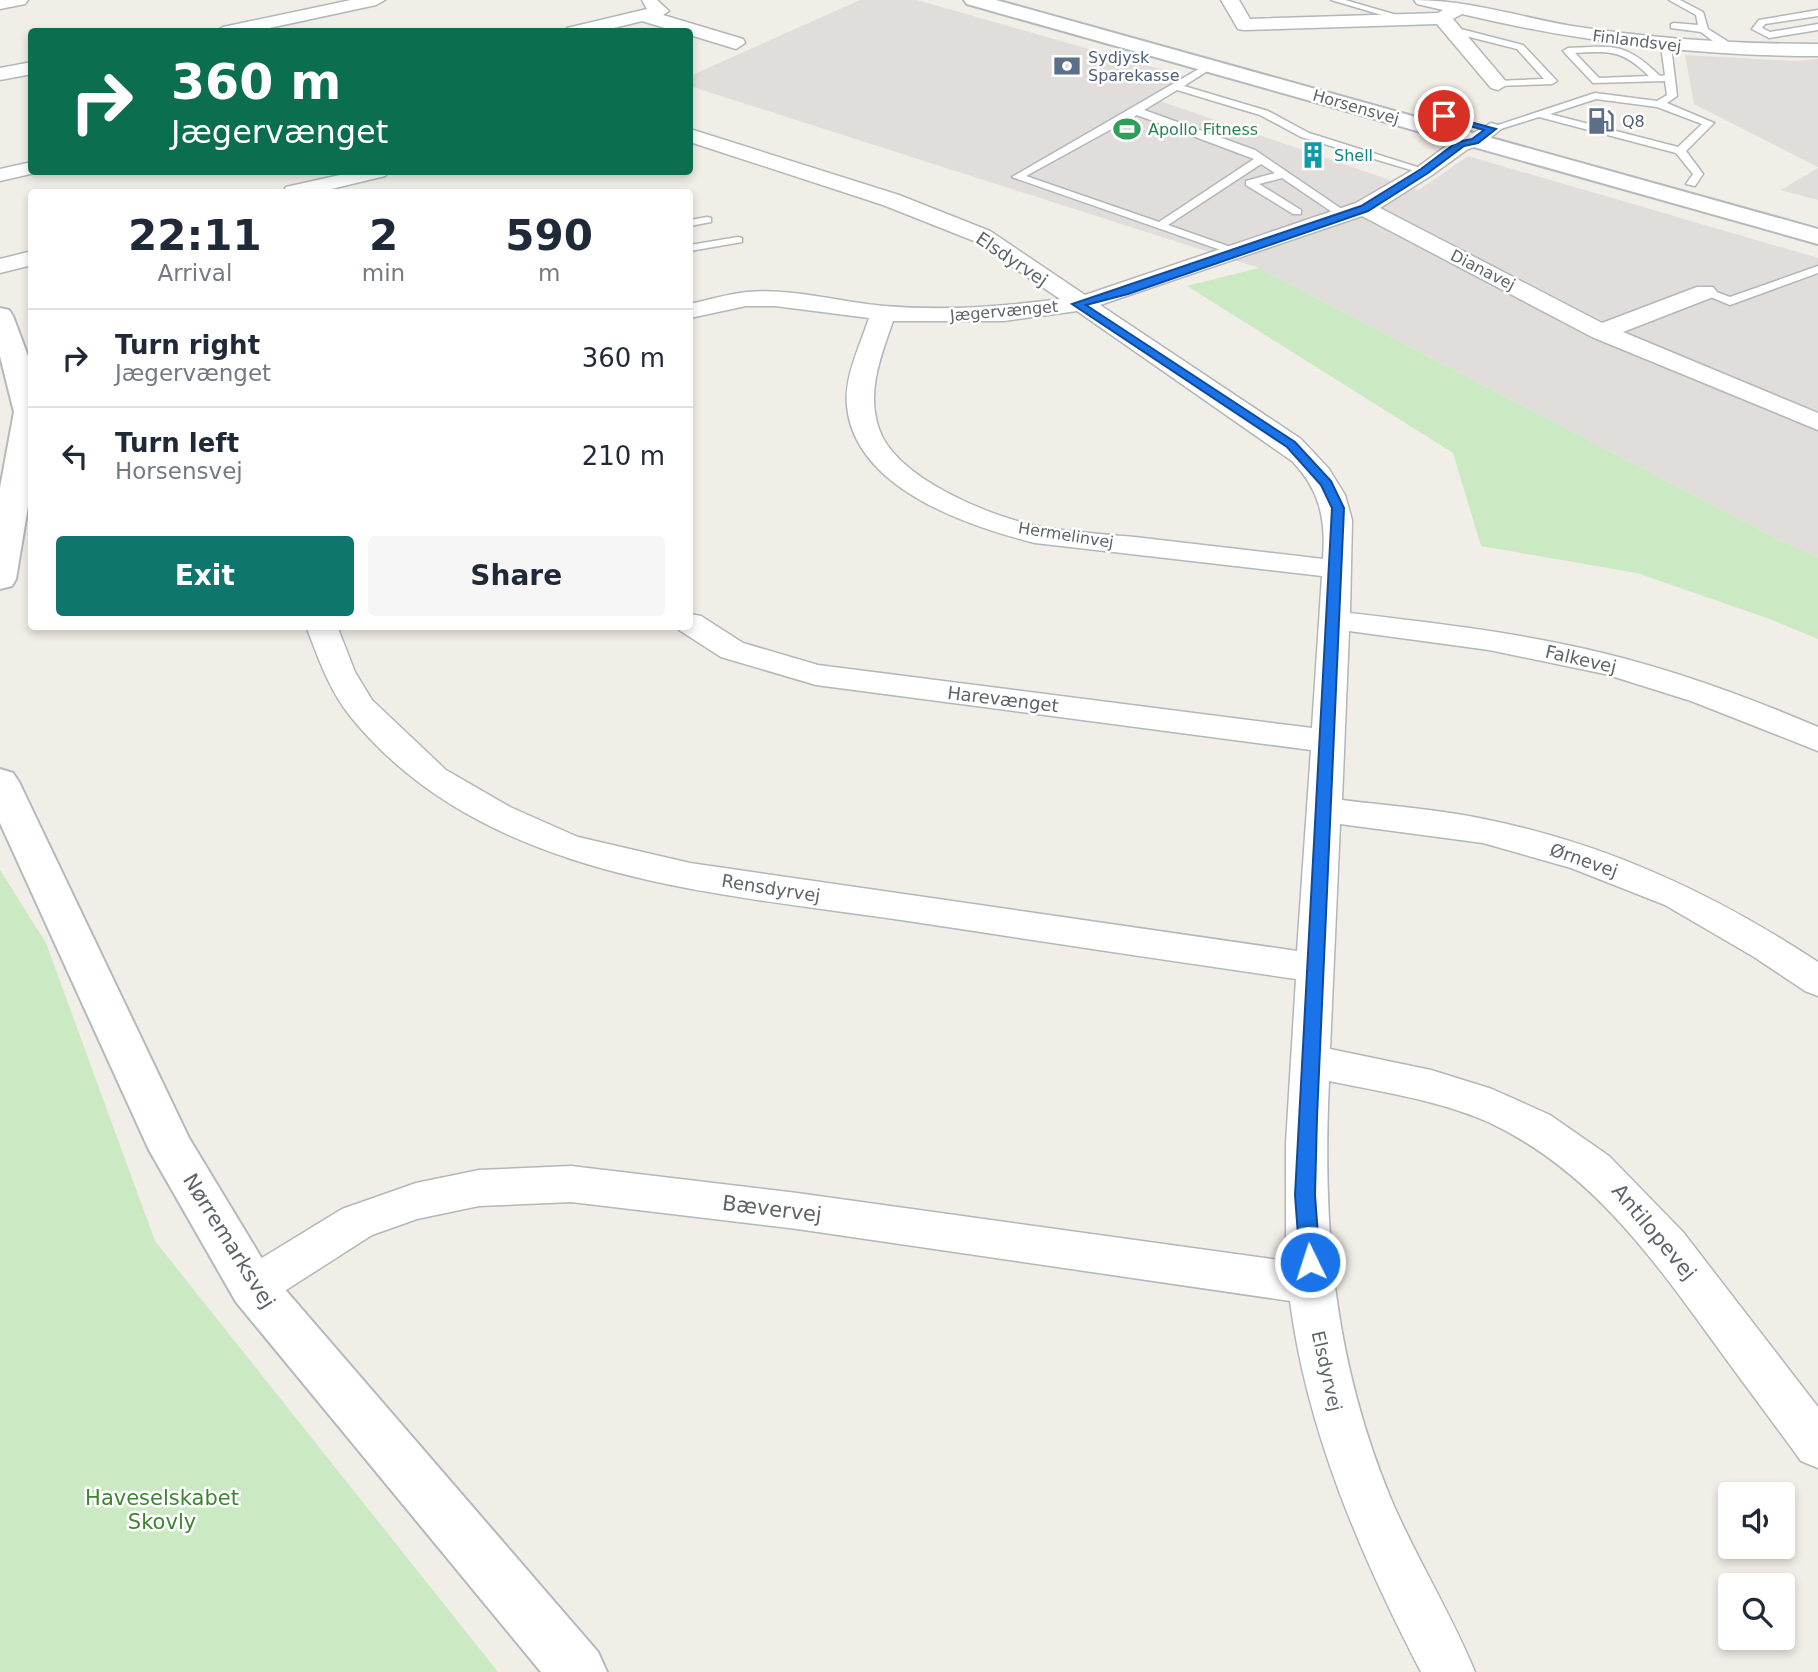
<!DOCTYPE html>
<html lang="en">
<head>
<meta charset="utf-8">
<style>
	:root { --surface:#fff; --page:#f6f6f7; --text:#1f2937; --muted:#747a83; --line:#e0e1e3; --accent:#0f766e }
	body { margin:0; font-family:"DejaVu Sans",sans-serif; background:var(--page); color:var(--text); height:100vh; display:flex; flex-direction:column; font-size:26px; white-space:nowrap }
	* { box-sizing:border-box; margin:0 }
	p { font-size:23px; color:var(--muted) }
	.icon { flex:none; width:38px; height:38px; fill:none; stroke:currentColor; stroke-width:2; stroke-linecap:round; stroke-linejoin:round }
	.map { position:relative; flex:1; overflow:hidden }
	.panel { position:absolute; left:28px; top:189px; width:665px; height:441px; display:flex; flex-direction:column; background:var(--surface); border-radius:7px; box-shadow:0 4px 10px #0003 }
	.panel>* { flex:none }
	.guide { position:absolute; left:28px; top:28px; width:665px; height:147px; border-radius:7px; box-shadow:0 4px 10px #0003; background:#0b6e4f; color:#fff; overflow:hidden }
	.controls { position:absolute; left:1718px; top:1482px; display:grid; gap:14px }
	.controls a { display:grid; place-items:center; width:77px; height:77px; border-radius:7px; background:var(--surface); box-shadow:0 4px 10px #0003; font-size:35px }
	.pin { position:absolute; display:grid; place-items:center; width:60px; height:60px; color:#fff; margin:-30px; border:4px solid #fff; border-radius:50%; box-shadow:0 2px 7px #0007 }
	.me { position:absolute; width:77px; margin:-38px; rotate:356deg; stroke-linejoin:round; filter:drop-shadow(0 0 5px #0008) }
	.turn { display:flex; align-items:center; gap:24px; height:147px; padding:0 28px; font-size:32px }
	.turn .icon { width:91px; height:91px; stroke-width:2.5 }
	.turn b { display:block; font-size:49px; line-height:60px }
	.eta { display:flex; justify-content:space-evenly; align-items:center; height:119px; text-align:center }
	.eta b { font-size:42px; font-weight:700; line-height:49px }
	.cta { display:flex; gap:14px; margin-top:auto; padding:14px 28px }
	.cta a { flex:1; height:80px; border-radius:7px; background:var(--accent); color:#fff; font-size:28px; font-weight:700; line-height:80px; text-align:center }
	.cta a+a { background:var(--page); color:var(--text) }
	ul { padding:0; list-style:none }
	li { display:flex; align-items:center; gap:21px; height:98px; padding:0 28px; border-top:2px solid var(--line) }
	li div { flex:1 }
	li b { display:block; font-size:26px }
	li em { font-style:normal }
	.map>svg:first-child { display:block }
	.industrial { fill:#e0ddda }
	.green { fill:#cbeac3 }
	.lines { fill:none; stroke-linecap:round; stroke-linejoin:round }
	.lane-casing { stroke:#b2b7ba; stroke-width:3 }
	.street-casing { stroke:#b2b7ba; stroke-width:3 }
	.secondary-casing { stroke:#b3b9bc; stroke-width:4 }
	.lane { fill:#fff; fill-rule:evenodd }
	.street { fill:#fff; fill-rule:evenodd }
	.secondary { fill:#fff; fill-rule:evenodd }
	.route { fill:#1a73e8; stroke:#114b97; stroke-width:2 }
	.labels { text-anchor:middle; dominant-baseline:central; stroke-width:5; stroke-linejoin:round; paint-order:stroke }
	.far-street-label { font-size:16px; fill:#5e6568; stroke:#fff }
	.far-service-label { font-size:16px; fill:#4e5e75; stroke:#fff; text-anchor:start }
	.far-leisure-label { font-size:16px; fill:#27864d; stroke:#fff; text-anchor:start }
	.far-culture-label { font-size:16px; fill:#0d838f; stroke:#fff; text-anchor:start }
	.street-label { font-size:18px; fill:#5e6568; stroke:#fff }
	.near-street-label { font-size:21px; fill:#5e6568; stroke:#fff }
	.near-park-label { font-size:21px; fill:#3d8530; stroke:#fff }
</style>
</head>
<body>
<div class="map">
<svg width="1818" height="1672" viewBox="0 0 1818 1672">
	<rect width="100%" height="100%" fill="#f1ede7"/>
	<g class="industrial">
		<polygon points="860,0 917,0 1188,77 1148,97 1419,190 1468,156 1818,258 1818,557 1781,541 1259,268 690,86 690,76"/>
		<polygon points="1685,55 1796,61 1818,59 1818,167 1694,104"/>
		<polygon points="1818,168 1818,200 1781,190"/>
	</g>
	<g class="green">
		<polygon points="1259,268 1781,541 1818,557 1818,639 1767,618 1637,573 1481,546 1453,453 1187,286"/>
		<polygon points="0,870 46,943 155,1241 498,1672 0,1672"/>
	</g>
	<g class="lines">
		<defs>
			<g id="lane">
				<polygon points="1331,0 1345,0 1414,20 1409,23"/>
				<polygon points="1669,0 1680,0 1703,12 1708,29 1727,41 1732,51 1726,51 1701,32 1671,28 1671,24 1674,23 1698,25 1696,15"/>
				<polygon points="1818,10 1818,16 1765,24 1762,28 1770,32 1818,24 1818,30 1769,38 1752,29 1759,20"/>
				<polygon points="1453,27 1523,45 1557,81 1552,84 1495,86 1495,82 1498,81 1544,79 1517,49 1450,32 1450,28"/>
				<path d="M1666,43L1671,46L1677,96L1667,103L1714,123L1686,151L1703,174L1695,186L1686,184L1693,174L1676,153L1539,117L1491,132L1486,129L1595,93L1657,101L1667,95L1665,81L1593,83L1563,51L1568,48C1614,46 1625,42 1660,76L1665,75L1661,46ZM1575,53C1611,51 1622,50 1649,76L1599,78ZM1596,99L1657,107L1702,124L1678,147L1550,114Z"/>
				<path d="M1209,63L1212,64V68L1184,86L1268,111L1309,133L1430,171L1421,173L1301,137L1260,115L1177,90L1144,110L1255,150L1349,214V218H1341L1282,178L1259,184L1301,210V214H1293L1246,185V181L1275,173L1261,164L1168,225L1242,251L1244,253L1238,256L1012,177ZM1137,115L1254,159L1159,222L1026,176Z"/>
				<polygon points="707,217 711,218 711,222 690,226 690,220"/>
				<polygon points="738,237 742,238 742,242 690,251 690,245"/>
				<polygon points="1818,266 1818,273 1730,305 1699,292 1705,288 1730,297"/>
			</g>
			<g id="street">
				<polygon points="0,0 28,0 25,4 0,9"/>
				<polygon points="351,0 385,0 376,5 251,32 214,32 223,27"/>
				<polygon points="642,0 657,0 669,11 663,15 743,39 745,43 736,49 690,35 690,32 678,32 642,21 598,32 564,32 567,28 647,9"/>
				<path d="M1221,0H1239L1250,19L1438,13L1443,10L1417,4L1414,0C1468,0 1520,17 1572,26C1654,39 1735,44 1818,44V56C1698,56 1579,42 1462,14L1453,19L1508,84L1498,90L1491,88L1437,24L1244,30L1238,29Z"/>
				<polygon points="32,62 32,74 0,80 0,68"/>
				<path d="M1491,123L1498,125L1501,129L1482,145L1468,149L1432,175L1380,208L1602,323L1697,287H1713L1717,292L1713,297L1623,332L1818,413V430L1592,337L1362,216L1100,305L1301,439L1329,469L1345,495L1352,520L1350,613C1427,622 1505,631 1581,648C1663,666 1741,694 1818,727V751L1691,701L1605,674L1489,650L1349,631L1342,800C1388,806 1437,809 1484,819C1607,844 1713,893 1818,962V996L1805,991L1754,957L1665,905L1571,868L1483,843L1340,824L1330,1049L1431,1070L1492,1089L1550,1115L1609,1156L1683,1232L1818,1407V1468L1801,1461C1770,1418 1738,1376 1707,1333C1646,1249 1585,1167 1488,1122C1438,1100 1382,1092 1329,1081C1322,1229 1334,1361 1391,1499C1416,1558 1451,1613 1475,1672H1421C1361,1556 1307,1432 1290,1301L797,1229L571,1202L479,1206L417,1219L372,1235L269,1301L253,1307L237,1301L231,1287L237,1273L342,1209L416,1183L479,1170L571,1166L797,1193L1286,1261V1143L1296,979C1164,960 1033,940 901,920C709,892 482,879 350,716C329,690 318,657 306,626H337L355,672L372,700L446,770L510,807L578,837L690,863L1297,951L1311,750L816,685L721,657L679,630L677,626H690V614L701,616L743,643L818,665L1312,728L1322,576L1035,543C968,526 855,489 847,406C844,377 860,346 869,318L775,306H746L690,318V304C708,300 728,294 747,292C792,288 839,302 884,306C943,311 1001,307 1060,299L974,241L883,205L690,142V129L899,195L990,231L1085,295L1356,203L1418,167L1454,140L1468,136ZM1077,311L1292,461C1320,490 1326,519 1323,559C1263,552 1203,545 1143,538C1107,534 1068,533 1032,525C986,514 896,478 879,429C866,392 881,356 893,321H1004Z"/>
				<polygon points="32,162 32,172 39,172 0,181 0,169"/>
				<polygon points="353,172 389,172 385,176 319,192 283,192 286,187"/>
				<polygon points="32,251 32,265 0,273 0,259"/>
			</g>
			<g id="secondary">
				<polygon points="964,0 996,0 1818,229 1818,244 967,4"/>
				<polygon points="0,308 9,310 13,316 32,367 32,482 16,579 12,586 0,589 0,488 14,412 0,356"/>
				<polygon points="0,769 13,773 19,782 189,1138 270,1272 598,1652 607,1672 541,1672 236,1302 149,1150 0,823"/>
			</g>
		</defs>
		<use href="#lane" class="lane-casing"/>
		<use href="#street" class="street-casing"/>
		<use href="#secondary" class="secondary-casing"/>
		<use href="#lane" class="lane"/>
		<use href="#street" class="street"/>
		<use href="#secondary" class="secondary"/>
	</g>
	<polygon class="route" points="1441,114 1496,129 1478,143 1464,146 1428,173 1368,211 1128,294 1086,305 1295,442 1331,481 1344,508 1317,1117 1315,1195 1320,1262 1317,1268 1310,1271 1303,1268 1300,1262 1295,1195 1332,508 1321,485 1287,447 1072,304 1361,206 1421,169 1457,142 1472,139 1484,130 1441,118"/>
	<defs>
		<symbol id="bank-bare" viewBox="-9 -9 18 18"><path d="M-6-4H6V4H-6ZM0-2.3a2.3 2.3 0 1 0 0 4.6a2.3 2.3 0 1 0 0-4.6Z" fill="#5c6f8a" stroke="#fff" stroke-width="2.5" paint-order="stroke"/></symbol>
		<symbol id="fuel-bare" viewBox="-9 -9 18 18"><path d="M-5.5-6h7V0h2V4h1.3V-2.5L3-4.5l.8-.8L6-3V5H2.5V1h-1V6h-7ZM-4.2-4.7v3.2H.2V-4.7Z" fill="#5c6f8a" stroke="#fff" stroke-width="2.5" paint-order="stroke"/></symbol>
		<symbol id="stadium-bare" viewBox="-9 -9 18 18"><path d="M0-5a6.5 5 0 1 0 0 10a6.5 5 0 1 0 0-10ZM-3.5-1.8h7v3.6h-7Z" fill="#2e9e5b" stroke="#fff" stroke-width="2.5" paint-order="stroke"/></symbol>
		<symbol id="building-bare" viewBox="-9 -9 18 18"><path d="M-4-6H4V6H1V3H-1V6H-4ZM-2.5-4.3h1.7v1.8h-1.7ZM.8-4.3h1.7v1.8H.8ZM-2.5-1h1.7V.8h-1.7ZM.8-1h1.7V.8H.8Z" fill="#0f9aa8" stroke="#fff" stroke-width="2.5" paint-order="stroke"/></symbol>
	</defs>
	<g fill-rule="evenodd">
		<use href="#bank-bare" x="1048" y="47" width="38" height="38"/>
		<use href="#fuel-bare" x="1582" y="102" width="38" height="38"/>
		<use href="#stadium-bare" x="1108" y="110" width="38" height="38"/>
		<use href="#building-bare" x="1294" y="136" width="38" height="38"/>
	</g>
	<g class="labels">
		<g class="far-street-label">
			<text transform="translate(1637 41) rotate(7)">Finlandsvej</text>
			<text transform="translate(1356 107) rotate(16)">Horsensvej</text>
			<text transform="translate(1483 270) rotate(27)">Dianavej</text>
			<text transform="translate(1004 311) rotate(-5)">Jægervænget</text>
			<text transform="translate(1066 535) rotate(9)">Hermelinvej</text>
		</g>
		<g class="far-service-label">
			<text x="1088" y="57">Sydjysk<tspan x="1088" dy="18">Sparekasse</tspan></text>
			<text x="1622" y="121">Q8</text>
		</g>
		<g class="far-leisure-label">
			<text x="1148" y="129">Apollo Fitness</text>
		</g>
		<g class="far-culture-label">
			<text x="1334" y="155">Shell</text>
		</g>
		<g class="street-label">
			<text transform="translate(1012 259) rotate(34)">Elsdyrvej</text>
			<text transform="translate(1581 659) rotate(13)">Falkevej</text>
			<text transform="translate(1003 699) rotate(7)">Harevænget</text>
			<text transform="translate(1584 860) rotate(19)">Ørnevej</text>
			<text transform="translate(771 888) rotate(9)">Rensdyrvej</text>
			<text transform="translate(1327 1371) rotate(77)">Elsdyrvej</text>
		</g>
		<g class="near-street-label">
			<text transform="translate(772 1209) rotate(7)">Bævervej</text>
			<text transform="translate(1654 1232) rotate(50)">Antilopevej</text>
			<text transform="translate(229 1241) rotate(58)">Nørremarksvej</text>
		</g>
		<g class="near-park-label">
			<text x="162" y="1498">Haveselskabet<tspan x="162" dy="24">Skovly</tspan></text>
		</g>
	</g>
</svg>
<div class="controls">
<a><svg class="icon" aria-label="sound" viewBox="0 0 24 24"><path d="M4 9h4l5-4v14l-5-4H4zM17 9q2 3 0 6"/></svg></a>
<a><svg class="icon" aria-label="search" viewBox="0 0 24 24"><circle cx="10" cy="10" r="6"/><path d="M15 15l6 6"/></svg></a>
</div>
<div class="pin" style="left:1444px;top:116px;background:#d93025"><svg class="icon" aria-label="arrive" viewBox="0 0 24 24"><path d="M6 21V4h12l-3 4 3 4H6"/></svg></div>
<svg class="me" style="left:1310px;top:1262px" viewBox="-20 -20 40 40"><circle r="17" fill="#1a73e8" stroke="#fff" stroke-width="3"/><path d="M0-11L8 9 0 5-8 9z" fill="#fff"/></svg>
<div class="guide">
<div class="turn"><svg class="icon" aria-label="right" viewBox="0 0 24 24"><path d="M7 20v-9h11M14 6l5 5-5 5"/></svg><div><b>360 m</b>Jægervænget</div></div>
</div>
<section class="panel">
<div class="eta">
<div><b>22:11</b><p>Arrival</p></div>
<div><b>2</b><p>min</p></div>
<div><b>590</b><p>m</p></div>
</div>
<ul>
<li><svg class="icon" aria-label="right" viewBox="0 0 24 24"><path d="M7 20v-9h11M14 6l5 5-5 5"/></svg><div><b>Turn right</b><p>Jægervænget</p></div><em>360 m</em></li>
<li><svg class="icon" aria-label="left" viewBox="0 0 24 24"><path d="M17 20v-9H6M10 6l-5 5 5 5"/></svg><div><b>Turn left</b><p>Horsensvej</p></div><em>210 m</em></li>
</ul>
<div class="cta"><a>Exit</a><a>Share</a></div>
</section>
</div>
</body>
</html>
